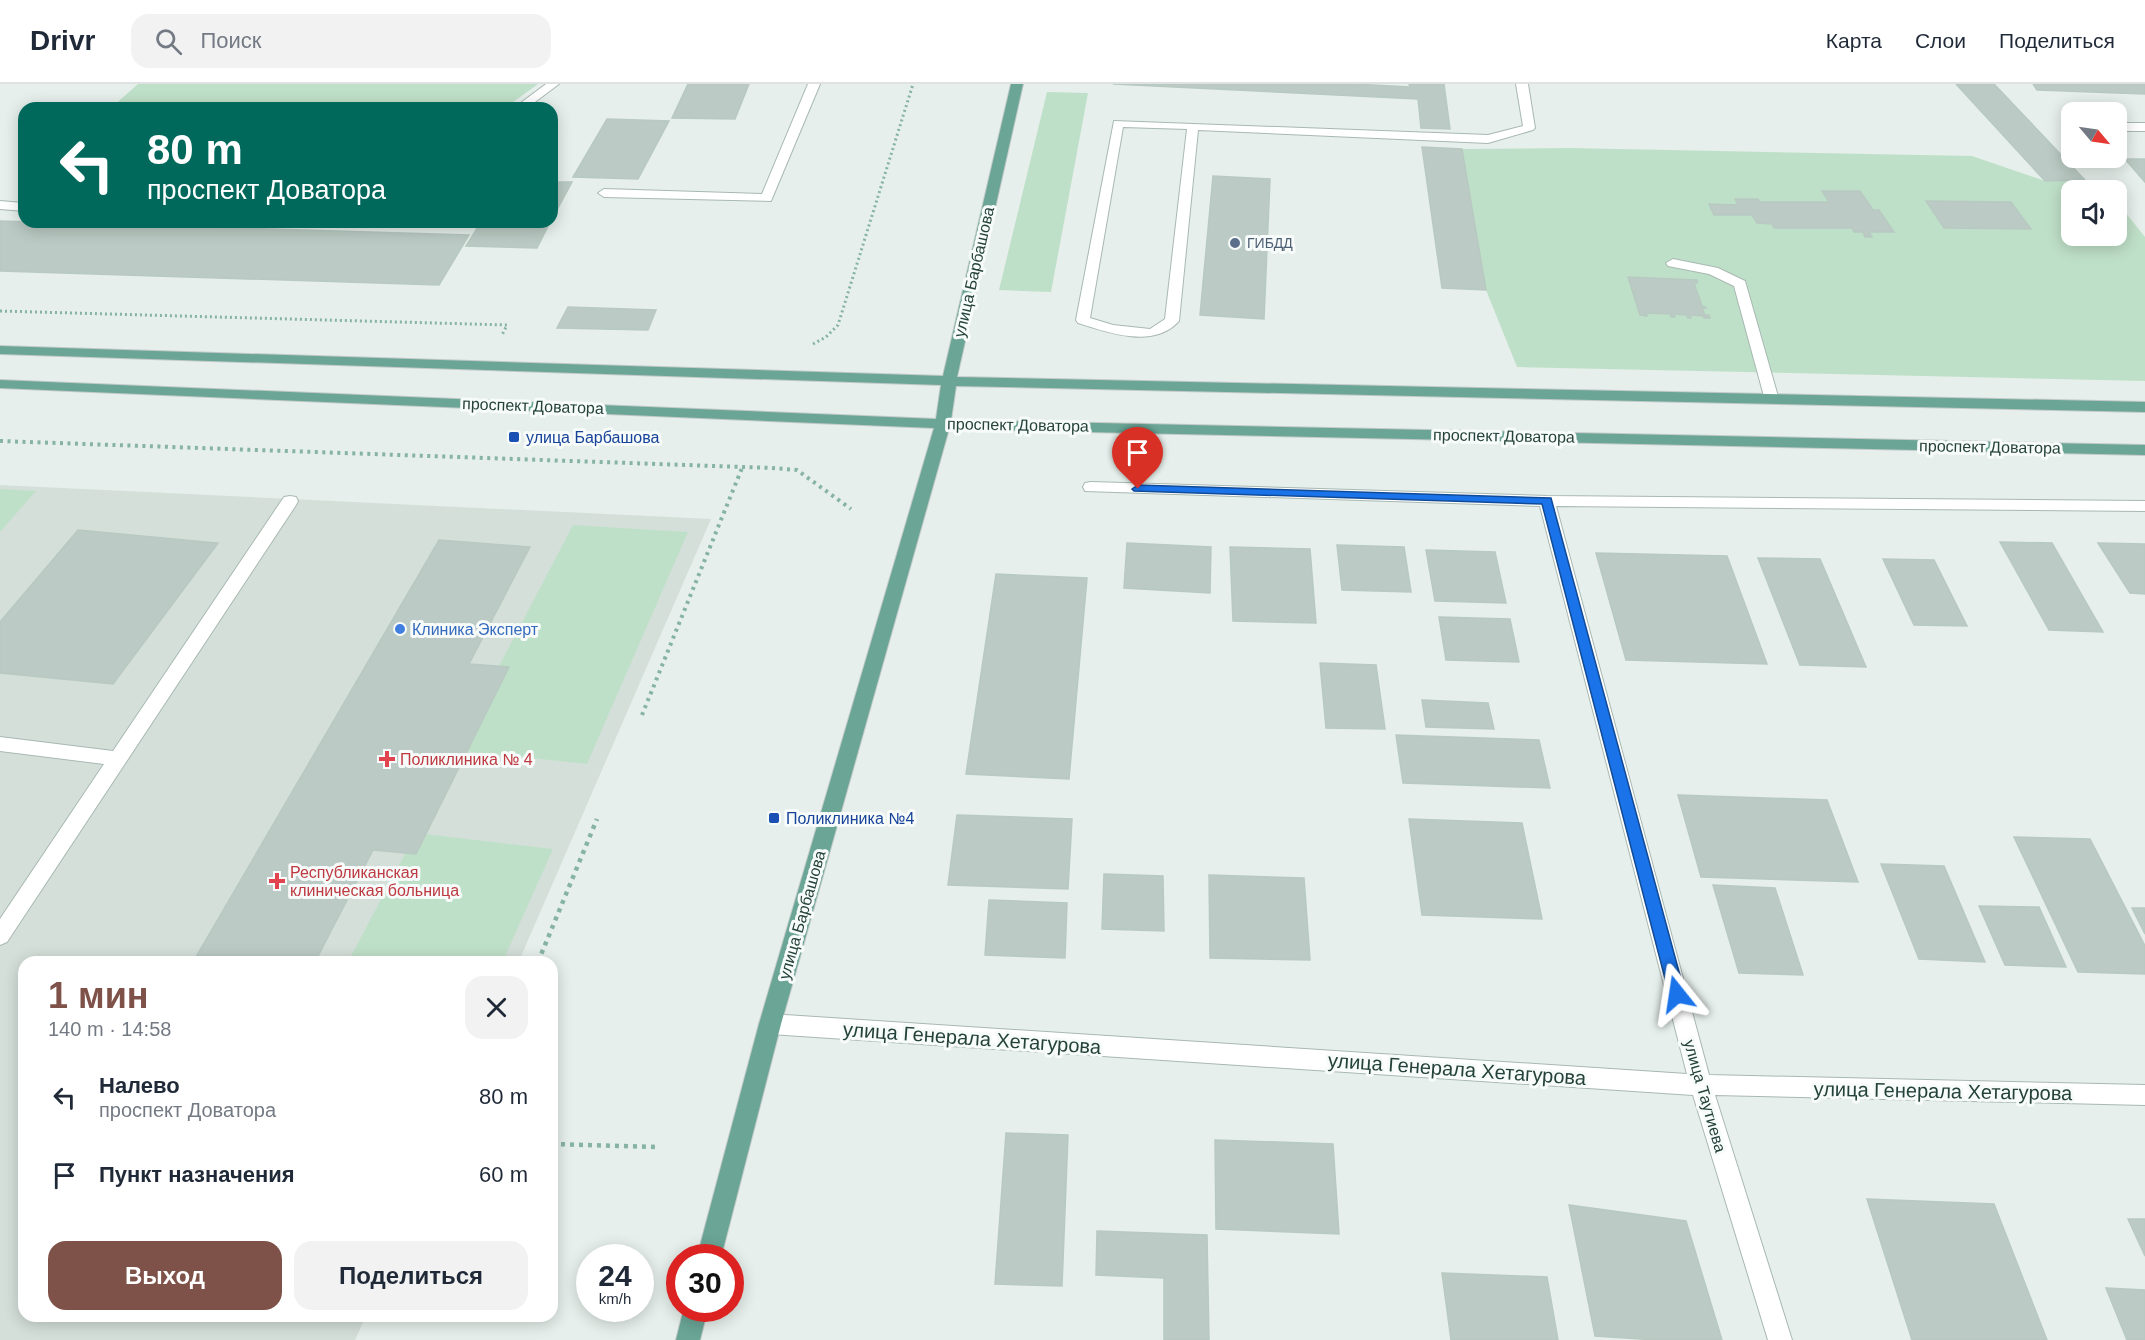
<!DOCTYPE html>
<html lang="ru">
<head>
<meta charset="utf-8">
<style>
	:root { --surface:#fff; --page:#f2f2f3; --text:#1f2937; --muted:#747a83; --line:#e0e1e3; --accent:#7f5249 }
	body { margin:0; font-family:Arial,sans-serif; background:var(--page); color:var(--text); height:100vh; display:flex; flex-direction:column; font-size:22px; white-space:nowrap }
	* { box-sizing:border-box; margin:0 }
	p { font-size:20px; color:var(--muted) }
	.icon { flex:none; width:33px; height:33px; fill:none; stroke:currentColor; stroke-width:2; stroke-linecap:round; stroke-linejoin:round }
	.map { position:relative; flex:1; overflow:hidden }
	.sheet { position:absolute; left:18px; top:872px; width:540px; height:366px; display:flex; flex-direction:column; background:var(--surface); border-radius:18px; box-shadow:0 3px 15px #0003 }
	.sheet>* { flex:none }
	.banner { position:absolute; left:18px; top:18px; width:540px; height:126px; border-radius:18px; box-shadow:0 3px 15px #0003; background:#00695c; color:#fff; overflow:hidden }
	.needle { width:39px; rotate:119deg }
	.fabs { position:absolute; left:2061px; top:18px; display:grid; gap:12px }
	.fabs a { display:grid; place-items:center; width:66px; height:66px; border-radius:12px; background:var(--surface); box-shadow:0 3px 15px #0003; font-size:30px }
	.speed { position:absolute; left:576px; top:1160px; display:flex; gap:12px; font-size:30px; font-weight:700; text-align:center }
	.speed>* { display:grid; place-content:center; width:78px; height:78px; border-radius:50%; background:var(--surface); box-shadow:0 3px 15px #0003; line-height:1 }
	.speed small { font-size:15px; font-weight:400 }
	.speed .limit { border:9px solid #d22; background:#fff; color:#111 }
	.pin { position:absolute; display:grid; place-items:center; width:51px; height:51px; color:#fff; margin:-62px -26px; border-radius:50% 50% 50% 0; rotate:-45deg; box-shadow:0 0 6px #0007 }
	.pin .icon { rotate:45deg }
	.me { position:absolute; width:66px; margin:-33px; rotate:345deg; stroke-linejoin:round; filter:drop-shadow(0 0 4px #0008) }
	.turn { display:flex; align-items:center; gap:21px; height:126px; padding:0 30px; font-size:27px }
	.turn .icon { width:78px; height:78px; stroke-width:2.5 }
	.turn b { display:block; font-size:42px; line-height:51px }
	.round { display:grid; place-items:center; flex:none; width:63px; height:63px; border-radius:18px; background:var(--page) }
	.headline { display:flex; align-items:center; justify-content:space-between; height:102px; padding:0 30px }
	h1 { font-size:36px; font-weight:600; line-height:45px; color:var(--accent) }
	.cta { display:flex; gap:12px; margin-top:auto; padding:12px 30px }
	.cta a { flex:1; height:69px; border-radius:18px; background:var(--accent); color:#fff; font-size:24px; font-weight:600; line-height:69px; text-align:center }
	.cta a+a { background:var(--page); color:var(--text) }
	ul { padding:0; list-style:none }
	li { display:flex; align-items:center; gap:18px; height:78px; padding:0 30px }
	li div { flex:1 }
	li b { display:block; font-size:22px }
	li em { font-style:normal }
	header { display:flex; align-items:center; gap:36px; box-sizing:border-box; height:84px; padding:0 30px; background:var(--surface); border-bottom:2px solid var(--line) }
	header strong { font-size:28px }
	nav { display:flex; gap:33px; margin-inline-start:auto; font-size:21px }
	.search { width:420px; height:54px; background:var(--page); display:flex; align-items:center; gap:15px; box-sizing:border-box; padding:0 21px; border-radius:18px; color:var(--muted); font-size:22px }
	.map>svg:first-child { display:block }
	.built { fill:#d4dfda }
	.green { fill:#bfe0c8 }
	.building { fill:#bbcac4; stroke:#b8c9c2; stroke-width:1.5 }
	.lines { fill:none; stroke-linecap:round; stroke-linejoin:round }
	.minor-casing { stroke:#a8b8b2; stroke-width:2 }
	.major-casing { stroke:#c2cac8; stroke-width:2 }
	.path-far2 { stroke:#86b3a5; stroke-width:3; stroke-dasharray:2 3; stroke-linecap:butt }
	.path-far1 { stroke:#86b3a5; stroke-width:4; stroke-dasharray:3 4.5; stroke-linecap:butt }
	.path { stroke:#86b3a5; stroke-width:4.5; stroke-dasharray:4 5; stroke-linecap:butt }
	.minor { fill:#fff; fill-rule:evenodd }
	.major { fill:#6aa596; fill-rule:evenodd }
	.route { fill:#1a73e8; stroke:#114b97; stroke-width:1.5 }
	.service-dot { fill:#5c6f8a; stroke:#f7fbf9; stroke-width:2 }
	.transit-dot { fill:#1a4fb4; stroke:#f7fbf9; stroke-width:2 }
	.shop-dot { fill:#3f7fe0; stroke:#f7fbf9; stroke-width:2 }
	.health-dot { fill:#e0444e; stroke:#f7fbf9; stroke-width:2 }
	.labels { text-anchor:middle; dominant-baseline:central; stroke-width:6; stroke-linejoin:round; paint-order:stroke }
	.far-service-label { font-size:14px; fill:#4e5e75; stroke:#f7fbf9; text-anchor:start }
	.street-label { font-size:16px; fill:#24423a; stroke:#f7fbf9 }
	.transit-label { font-size:16px; fill:#164399; stroke:#f7fbf9; text-anchor:start }
	.shop-label { font-size:16px; fill:#366cbe; stroke:#f7fbf9; text-anchor:start }
	.health-label { font-size:16px; fill:#be3a42; stroke:#f7fbf9; text-anchor:start }
	.near-street-label { font-size:20px; fill:#24423a; stroke:#f7fbf9 }
</style>
</head>
<body>
<header>
<strong>Drivr</strong>
<div class="search"><svg class="icon" aria-label="search" viewBox="0 0 24 24"><circle cx="10" cy="10" r="6"/><path d="M15 15l6 6"/></svg>Поиск</div>
<nav><a>Карта</a><a>Слои</a><a>Поделиться</a></nav>
</header>
<div class="map">
<svg width="2145" height="1256" viewBox="0 0 2145 1256">
	<rect width="100%" height="100%" fill="#e6efeb"/>
	<polygon class="built" points="0,401 711,435 519,877 24,878 24,1232 366,1232 355,1256 0,1256"/>
	<g class="green">
		<polygon points="138,0 538,0 505,24 111,24"/>
		<polygon points="1047,8 1088,9 1051,208 999,206"/>
		<polygon points="1569,64 1972,72 2045,97 2099,97 2107,106 2072,106 2072,152 2116,152 2117,118 2145,153 2145,297 1517,283 1486,206 1462,65"/>
		<polygon points="0,405 36,407 0,448"/>
		<polygon points="573,441 688,448 587,680 455,666"/>
		<polygon points="416,749 553,765 503,877 348,878"/>
	</g>
	<g class="building">
		<polygon points="688,0 749,0 735,35 672,34"/>
		<polygon points="1113,0 1354,0 1410,3 1409,0 1444,0 1450,45 1421,44 1418,15"/>
		<polygon points="1956,0 1994,0 2085,96 2045,97"/>
		<polygon points="2033,0 2145,0 2145,10 2037,6"/>
		<polygon points="607,35 669,37 638,95 573,93"/>
		<polygon points="1422,63 1462,65 1486,206 1442,204"/>
		<polygon points="2125,75 2145,75 2145,98"/>
		<polygon points="1213,92 1270,95 1264,235 1200,231"/>
		<polygon points="552,98 572,98 552,135"/>
		<polygon points="1822,107 1860,107 1873,126 1879,126 1894,148 1869,148 1872,153 1865,153 1863,148 1854,148 1852,144 1774,144 1772,140 1757,139 1752,131 1714,131 1709,120 1738,121 1735,115 1758,115 1759,118 1829,118"/>
		<polygon points="1926,117 2011,118 2031,145 1944,144"/>
		<polygon points="0,137 469,151 439,201 0,187"/>
		<polygon points="481,138 550,138 537,164 466,162"/>
		<polygon points="1628,193 1697,196 1697,199 1694,199 1702,222 1707,224 1702,224 1705,231 1709,231 1710,234 1704,234 1703,232 1690,231 1691,234 1688,234 1687,231 1674,230 1675,233 1671,233 1670,230 1646,229 1647,232 1640,231"/>
		<polygon points="568,223 656,226 648,246 557,244"/>
		<polygon points="78,446 218,459 113,600 0,589 0,538"/>
		<polygon points="439,456 530,463 469,580 509,583 416,770 373,766 315,878 193,878"/>
		<polygon points="2000,458 2052,459 2103,548 2049,546"/>
		<polygon points="1127,459 1211,463 1210,509 1124,504"/>
		<polygon points="2098,459 2145,460 2145,510 2130,509"/>
		<polygon points="1337,461 1404,463 1411,508 1342,506"/>
		<polygon points="1230,463 1310,465 1316,539 1233,537"/>
		<polygon points="1426,466 1495,468 1506,519 1435,517"/>
		<polygon points="1596,469 1727,472 1767,580 1626,576"/>
		<polygon points="1758,474 1820,475 1866,583 1800,581"/>
		<polygon points="1883,475 1934,476 1967,542 1914,541"/>
		<polygon points="996,490 1087,494 1069,695 966,690"/>
		<polygon points="1439,533 1510,535 1519,578 1446,576"/>
		<polygon points="1320,579 1376,581 1385,645 1326,644"/>
		<polygon points="1422,616 1488,619 1494,645 1426,643"/>
		<polygon points="1396,651 1539,656 1550,704 1403,699"/>
		<polygon points="1678,711 1827,716 1858,798 1701,793"/>
		<polygon points="957,731 1072,735 1068,805 948,801"/>
		<polygon points="1409,735 1522,739 1542,835 1422,831"/>
		<polygon points="2014,753 2090,755 2145,862 2145,890 2078,888"/>
		<polygon points="1881,780 1944,782 1985,878 1919,875"/>
		<polygon points="1104,790 1163,792 1164,847 1102,845"/>
		<polygon points="1209,791 1304,794 1310,876 1210,874"/>
		<polygon points="1713,801 1775,804 1803,891 1739,889"/>
		<polygon points="989,816 1067,819 1065,874 985,871"/>
		<polygon points="1979,822 2039,823 2066,883 2005,881"/>
		<polygon points="2132,824 2145,824 2145,850"/>
		<polygon points="1006,1049 1068,1051 1062,1202 995,1200"/>
		<polygon points="1215,1056 1333,1060 1339,1150 1216,1145"/>
		<polygon points="1867,1115 1994,1120 2047,1256 1912,1256"/>
		<polygon points="1569,1121 1686,1137 1722,1256 1655,1256 1595,1252"/>
		<polygon points="2128,1135 2145,1135 2145,1172"/>
		<polygon points="1097,1147 1207,1151 1209,1256 1164,1256 1164,1194 1096,1191"/>
		<polygon points="1442,1189 1547,1193 1558,1256 1451,1256"/>
		<polygon points="2106,1204 2145,1206 2145,1256 2127,1256"/>
	</g>
	<g class="lines">
		<defs>
			<g id="minor">
				<polygon points="546,0 559,0 527,24 514,24"/>
				<polygon points="808,0 820,0 771,117 604,113 598,109 604,105 762,110"/>
				<path d="M1516,0H1528L1535,44L1533,46L1488,59L1198,46L1179,237C1154,265 1109,249 1078,239L1076,236L1114,37L1488,51L1523,42ZM1123,43L1187,45L1165,235L1150,245L1113,241L1090,234Z"/>
				<rect x="2116" y="39" width="29" height="8"/>
				<polygon points="0,117 24,119 24,127 0,125"/>
				<polygon points="1673,175 1718,184 1745,197 1779,316 1777,319 1767,319 1765,316 1734,202 1709,190 1668,182 1666,179"/>
				<polygon points="1091,398 1547,412 2145,417 2145,427 1556,422 1709,991 2145,1001 2145,1021 1715,1011 1792,1256 1768,1256 1693,1011 770,950 762,947 759,940 762,933 770,930 1687,990 1540,422 1085,407 1083,403 1085,399"/>
				<polygon points="290,412 296,413 298,417 296,421 7,858 0,861 0,835 104,680 0,667 0,653 113,667 284,413"/>
			</g>
			<g id="major">
				<polygon points="1011,0 1023,0 957,293 2145,318 2145,328 956,302 951,336 2145,361 2145,371 949,345 781,940 721,1173 697,1173 759,940 934,344 0,304 0,296 936,335 941,301 0,270 0,262 943,292"/>
				<polygon points="684,1224 708,1224 700,1256 676,1256"/>
			</g>
		</defs>
		<use href="#minor" class="minor-casing"/>
		<use href="#major" class="major-casing"/>
		<g class="path-far2">
			<polyline points="0,227 507,241 502,251"/>
			<polyline points="813,260 826,253 838,241 913,0"/>
		</g>
		<g class="path-far1">
			<polyline points="0,357 772,384 797,386 851,425"/>
			<polyline points="642,631 742,384"/>
		</g>
		<g class="path">
			<polyline points="538,878 597,735"/>
			<polyline points="552,1060 657,1063"/>
		</g>
		<use href="#minor" class="minor"/>
		<use href="#major" class="major"/>
	</g>
	<polygon class="route" points="1138,401 1551,414 1685,910 1682,915 1677,917 1671,915 1669,910 1542,420 1134,407 1132,405"/>
	<circle class="service-dot" cx="1235" cy="159" r="6"/>
	<g class="transit-dot">
		<rect x="508" y="347" width="12" height="12" rx="3"/>
		<rect x="768" y="728" width="12" height="12" rx="3"/>
	</g>
	<circle class="shop-dot" cx="400" cy="545" r="6"/>
	<g class="health-dot">
		<path d="M384 666h6v6h6v6h-6v6h-6v-6h-6v-6h6z"/>
		<path d="M274 788h6v6h6v6h-6v6h-6v-6h-6v-6h6z"/>
	</g>
	<g class="labels">
		<g class="far-service-label">
			<text x="1247" y="159">ГИБДД</text>
		</g>
		<g class="street-label">
			<text transform="translate(974 188) rotate(-77)">улица Барбашова</text>
			<text transform="translate(533 322) rotate(2)">проспект Доватора</text>
			<text transform="translate(1018 341) rotate(1)">проспект Доватора</text>
			<text transform="translate(1504 352) rotate(1)">проспект Доватора</text>
			<text transform="translate(1990 363) rotate(1)">проспект Доватора</text>
			<text transform="translate(802 831) rotate(-74)">улица Барбашова</text>
			<text transform="translate(1705 1012) rotate(74)">улица Таутиева</text>
		</g>
		<g class="transit-label">
			<text x="526" y="353">улица Барбашова</text>
			<text x="786" y="734">Поликлиника №4</text>
		</g>
		<g class="shop-label">
			<text x="412" y="545">Клиника Эксперт</text>
		</g>
		<g class="health-label">
			<text x="400" y="675">Поликлиника № 4</text>
			<text x="290" y="788">Республиканская<tspan x="290" dy="18">клиническая больница</tspan></text>
		</g>
		<g class="near-street-label">
			<text transform="translate(972 954) rotate(4)">улица Генерала Хетагурова</text>
			<text transform="translate(1457 985) rotate(4)">улица Генерала Хетагурова</text>
			<text transform="translate(1943 1007) rotate(1)">улица Генерала Хетагурова</text>
		</g>
	</g>
</svg>
<div class="fabs">
<a><svg class="needle" viewBox="-14 -14 28 28"><path d="M0-13l5 13h-10z" fill="#e53935"/><path d="M0 13l5-13h-10z" fill="#747a83"/></svg></a>
<a><svg class="icon" aria-label="sound" viewBox="0 0 24 24"><path d="M4 9h4l5-4v14l-5-4H4zM17 9q2 3 0 6"/></svg></a>
</div>
<div class="speed"><div>24<small>km/h</small></div><div class="limit">30</div></div>
<div class="pin" style="left:1138px;top:405px;background:#d93025"><svg class="icon" aria-label="arrive" viewBox="0 0 24 24"><path d="M6 21V4h12l-3 4 3 4H6"/></svg></div>
<svg class="me" style="left:1677px;top:910px" viewBox="-20 -20 40 40"><path d="M0-17L14 15 0 8-14 15z" fill="#1a73e8" stroke="#fff" stroke-width="4"/></svg>
<div class="banner">
<div class="turn"><svg class="icon" aria-label="left" viewBox="0 0 24 24"><path d="M17 20v-9H6M10 6l-5 5 5 5"/></svg><div><b>80 m</b>проспект Доватора</div></div>
</div>
<section class="sheet">
<div class="headline"><div><h1>1 мин</h1><p>140 m · 14:58</p></div><a class="round"><svg class="icon" aria-label="close" viewBox="0 0 24 24"><path d="M6 6l12 12M18 6L6 18"/></svg></a></div>
<ul>
<li><svg class="icon" aria-label="left" viewBox="0 0 24 24"><path d="M17 20v-9H6M10 6l-5 5 5 5"/></svg><div><b>Налево</b><p>проспект Доватора</p></div><em>80 m</em></li>
<li><svg class="icon" aria-label="arrive" viewBox="0 0 24 24"><path d="M6 21V4h12l-3 4 3 4H6"/></svg><div><b>Пункт назначения</b></div><em>60 m</em></li>
</ul>
<div class="cta"><a>Выход</a><a>Поделиться</a></div>
</section>
</div>
</body>
</html>
